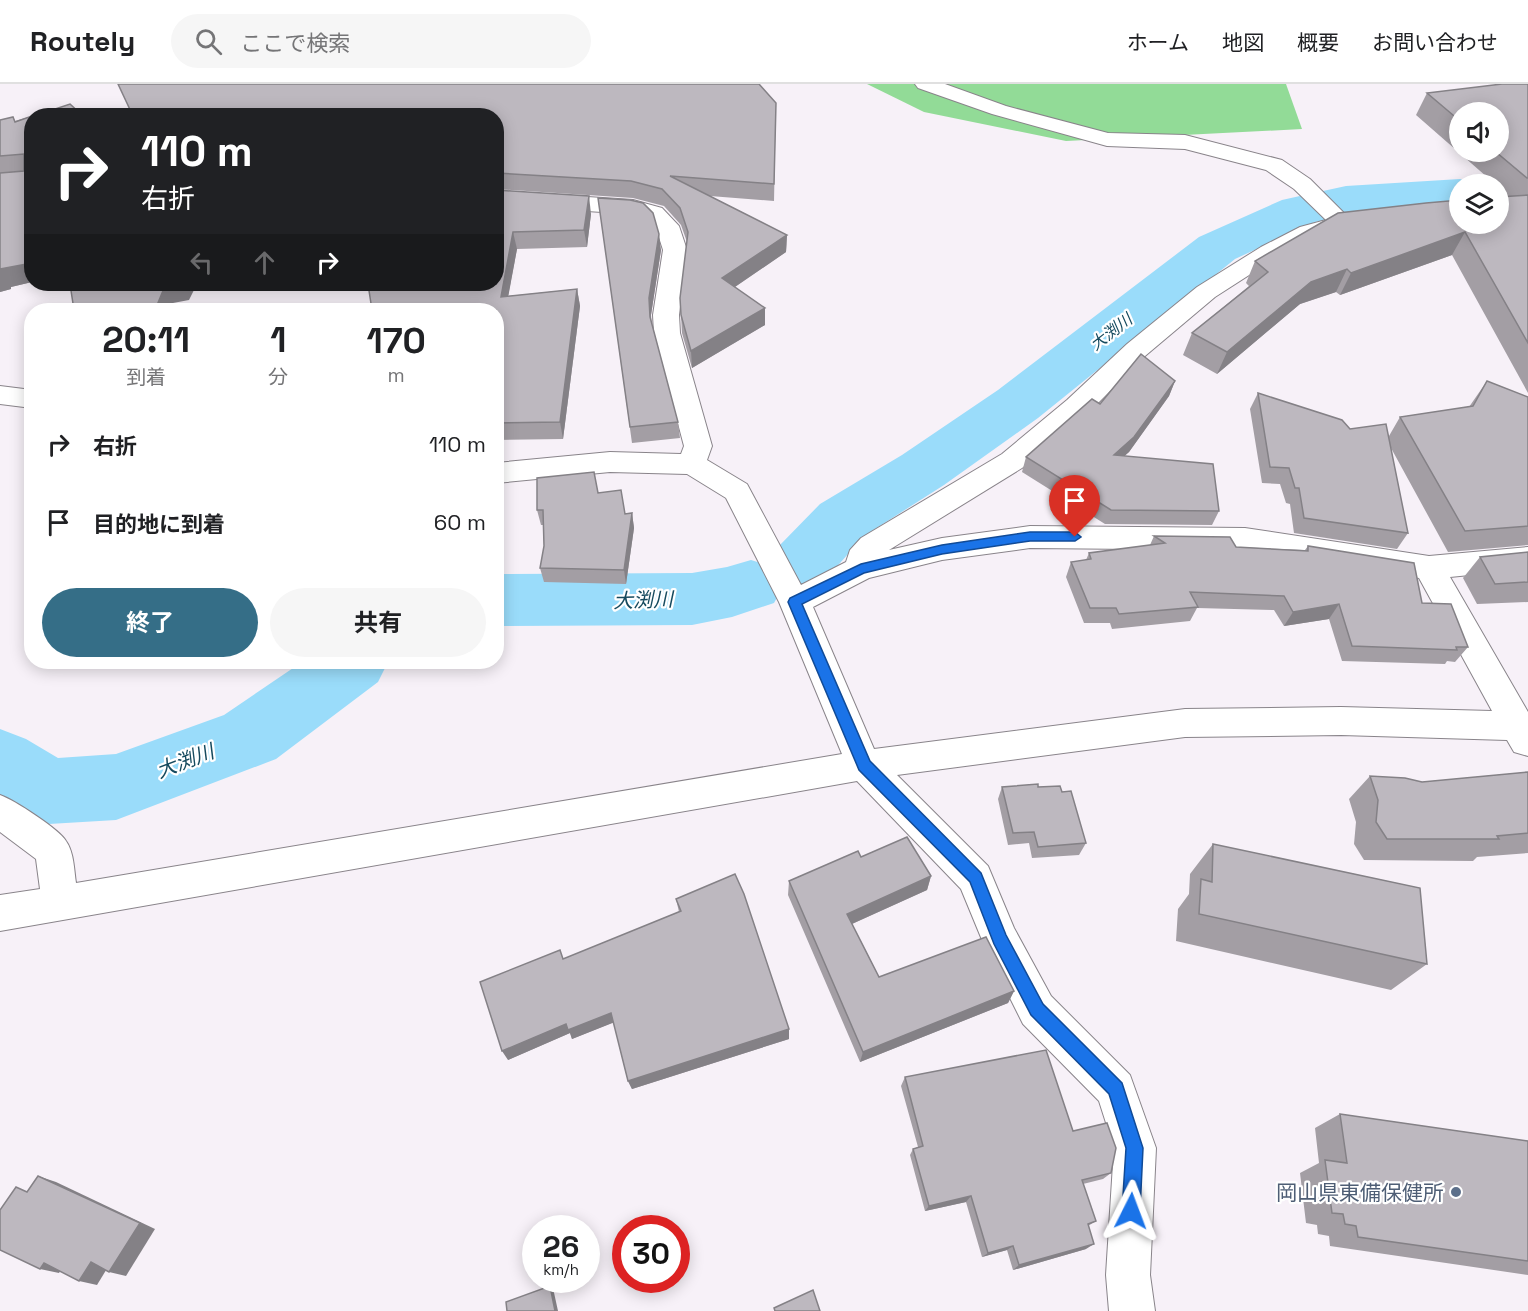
<!DOCTYPE html>
<html lang="ja">
<head>
<meta charset="utf-8">
<style>
	:root { --surface:#fff; --page:#f6f6f6; --text:#202124; --muted:#757577; --line:#e0e0e0; --accent:#356e87 }
	body { margin:0; font-family:"Space Grotesk","Noto Sans JP",sans-serif; background:var(--page); color:var(--text); height:100vh; display:flex; flex-direction:column; font-size:22px; white-space:nowrap }
	* { box-sizing:border-box; margin:0 }
	p { font-size:20px; color:var(--muted) }
	.icon { flex:none; width:33px; height:33px; fill:none; stroke:currentColor; stroke-width:2; stroke-linecap:round; stroke-linejoin:round }
	.map { position:relative; flex:1; overflow:hidden }
	.panel { position:absolute; left:24px; top:219px; width:480px; height:366px; display:flex; flex-direction:column; background:var(--surface); border-radius:24px; box-shadow:0 3px 15px #0003 }
	.panel>* { flex:none }
	.guide { position:absolute; left:24px; top:24px; width:480px; height:183px; border-radius:24px; box-shadow:0 3px 15px #0003; background:#202124; color:#fff; overflow:hidden }
	.fabs { position:absolute; left:1449px; top:18px; display:grid; gap:12px }
	.fabs a { display:grid; place-items:center; width:60px; height:60px; border-radius:50%; background:var(--surface); box-shadow:0 3px 15px #0003; font-size:30px }
	.speed { position:absolute; left:522px; top:1131px; display:flex; gap:12px; font-size:30px; font-weight:700; text-align:center }
	.speed>* { display:grid; place-content:center; width:78px; height:78px; border-radius:50%; background:var(--surface); box-shadow:0 3px 15px #0003; line-height:1 }
	.speed small { font-size:15px; font-weight:400 }
	.speed .limit { border:9px solid #d22; background:#fff; color:#111 }
	.pin { position:absolute; display:grid; place-items:center; width:51px; height:51px; color:#fff; margin:-62px -26px; border-radius:50% 50% 50% 0; rotate:-45deg; box-shadow:0 0 6px #0007 }
	.pin .icon { rotate:45deg }
	.me { position:absolute; width:66px; margin:-33px; rotate:3deg; stroke-linejoin:round; filter:drop-shadow(0 0 4px #0008) }
	.turn { display:flex; align-items:center; gap:21px; height:126px; padding:0 18px; font-size:27px }
	.turn .icon { width:78px; height:78px; stroke-width:2.5 }
	.turn b { display:block; font-size:42px; line-height:51px }
	.lanes { display:flex; align-items:center; height:57px; padding:0 18px; background:#0003; justify-content:center; gap:30px; direction:ltr }
	.lanes .off { opacity:.35 }
	.eta { display:flex; justify-content:space-evenly; align-items:center; height:102px; text-align:center }
	.eta b { font-size:36px; font-weight:700; line-height:42px }
	.action { display:flex; gap:12px; margin-top:auto; padding:12px 18px }
	.action a { flex:1; height:69px; border-radius:36px; background:var(--accent); color:#fff; font-size:24px; font-weight:700; line-height:69px; text-align:center }
	.action a+a { background:var(--page); color:var(--text) }
	ul { padding:0; list-style:none }
	li { display:flex; align-items:center; gap:18px; height:78px; padding:0 18px }
	li div { flex:1 }
	li b { display:block; font-size:22px }
	li em { font-style:normal }
	header { display:flex; align-items:center; gap:36px; box-sizing:border-box; height:84px; padding:0 30px; background:var(--surface); border-bottom:2px solid var(--line) }
	header strong { font-size:28px }
	nav { display:flex; gap:33px; margin-inline-start:auto; font-size:21px }
	.search { width:420px; height:54px; background:var(--page); display:flex; align-items:center; gap:15px; box-sizing:border-box; padding:0 21px; border-radius:33px; color:var(--muted); font-size:22px }
	.map>svg:first-child { display:block }
	.green { fill:#92db97 }
	.lines { fill:none; stroke-linecap:round; stroke-linejoin:round }
	.river { fill:#9adcfa; fill-rule:evenodd }
	.minor-casing { stroke:#89848a; stroke-width:2 }
	.minor { fill:#fff; fill-rule:evenodd }
	.wall { fill:#a39ea4; fill-rule:evenodd }
	.shaded-wall { fill:#848186 }
	.building { fill:#bdb8bf; stroke:#848186; stroke-width:1.5 }
	.route { fill:#1a73e8; stroke:#114b97; stroke-width:1.5 }
	.service-dot { fill:#5c6f8a; stroke:#fff; stroke-width:2 }
	.labels { text-anchor:middle; dominant-baseline:central; stroke-width:4.5; stroke-linejoin:round; paint-order:stroke }
	.far-water-label { font-size:16px; font-style:italic; fill:#154a5e; stroke:#fff }
	.water-label { font-size:20px; font-style:italic; fill:#154a5e; stroke:#fff }
	.near-service-label { font-size:21px; fill:#4e5e75; stroke:#fff; text-anchor:end }
</style>
</head>
<body>
<header>
<strong>Routely</strong>
<div class="search"><svg class="icon" aria-label="search" viewBox="0 0 24 24"><circle cx="10" cy="10" r="6"/><path d="M15 15l6 6"/></svg>ここで検索</div>
<nav><a>ホーム</a><a>地図</a><a>概要</a><a>お問い合わせ</a></nav>
</header>
<div class="map">
<svg width="1528" height="1227" viewBox="0 0 1528 1227">
	<rect width="100%" height="100%" fill="#f7f1f8"/>
	<polygon class="green" points="867,0 1286,0 1302,45 1066,57 924,28"/>
	<g class="lines">
		<g class="river">
			<polygon points="1460,95 1478,100 1460,100 1460,125 1346,132 1315,138 1235,175 1038,334 944,401 864,452 825,496 802,504 782,497 784,501 774,519 732,533 692,541 496,542 496,490 692,489 727,483 751,476 771,482 770,479 779,462 820,420 902,371 998,306 1199,153 1282,116 1300,112 1346,102"/>
			<polygon points="302,578 388,578 378,598 276,675 116,736 49,740 23,730 0,716 0,645 26,655 58,674 116,670 224,631"/>
		</g>
		<defs>
			<g id="minor">
				<path d="M915,0H945L1006,22L1108,49L1185,51L1282,76L1310,95L1353,138L1349,143L1335,144L1332,148L1316,153L1277,173L1215,213L1145,272L1087,330L1022,384L889,466L942,454L1030,442L1245,444L1429,472L1528,463V485L1450,493L1528,628V672L1514,668L1507,656L1341,651L1185,653L897,691L988,782L1014,844L1051,912L1130,991L1156,1064L1150,1191L1155,1227H1109L1106,1191L1114,1064L1099,1017L1023,940L987,868L961,805L857,697L0,847V811L40,805L36,775L0,748V711C14,716 59,745 66,757C74,768 74,786 76,799L842,670L779,518L726,414L687,390L610,388L496,399V379L610,368L681,370L684,362L654,249L653,231L663,166L656,144L646,134L632,130L496,121V107L633,116L662,124L679,142L687,166L679,231L680,249L712,362L707,376L747,400L801,501L846,478L850,466L861,454L1002,370L1067,316L1127,260L1197,203L1261,163L1300,143L1326,136L1294,105L1266,86L1185,65L1107,62L992,30L918,4ZM1030,464L1245,466L1419,494L1492,627L1341,623L1185,625L874,665L813,523L869,494L942,476Z"/>
				<polygon points="0,302 32,306 32,324 0,320"/>
			</g>
		</defs>
		<use href="#minor" class="minor-casing"/>
		<use href="#minor" class="minor"/>
	</g>
	<g class="wall">
		<path d="M1528,0V309L1452,171L1340,211L1336,208L1300,220L1217,290L1183,271L1192,249L1249,202L1246,199L1255,177L1509,113L1498,104V100H1495L1416,31L1427,9ZM1460,28L1498,68H1460Z"/>
		<polygon points="776,19 774,117 710,112 787,151 786,168 735,203 765,241 692,284 682,249 680,214 687,158 681,141 664,122 633,114 496,105 496,32"/>
		<polygon points="32,32 32,198 11,203 11,205 0,208 0,36 13,33 15,37"/>
		<polygon points="496,106 591,130 587,163 517,165 508,212 577,205 580,222 563,355 496,356"/>
		<polygon points="598,114 661,166 651,231 651,236 678,338 680,354 632,359"/>
		<polygon points="1175,297 1169,312 1129,368 1124,372 1219,427 1212,441 1105,440 1022,388 1026,373 1100,320"/>
		<polygon points="1487,297 1528,313 1528,461 1448,468 1391,364 1408,449 1397,465 1294,449 1290,420 1286,419 1280,400 1262,399 1250,325 1258,309 1350,345 1389,352 1400,333 1469,323"/>
		<polygon points="598,409 625,430 632,429 634,444 626,500 544,498 540,484 544,462 543,441 541,441 537,426"/>
		<polygon points="1154,452 1236,463 1305,466 1308,462 1422,519 1468,563 1455,578 1447,577 1445,580 1342,577 1329,535 1284,542 1274,526 1197,524 1190,537 1112,545 1110,539 1084,539 1066,493 1071,478 1086,476 1089,469 1150,461"/>
		<polygon points="1528,468 1528,518 1477,520 1463,494 1480,473"/>
		<polygon points="1528,688 1528,769 1477,773 1473,777 1364,776 1354,760 1356,738 1349,715 1370,692 1422,698"/>
		<polygon points="1002,703 1038,703 1062,708 1086,759 1079,771 1032,774 1029,759 1008,761 998,715"/>
		<polygon points="1213,760 1427,880 1391,906 1176,857 1178,825 1189,810 1190,790"/>
		<polygon points="861,773 931,792 927,806 852,840 879,893 1014,907 1008,919 860,978 788,811 789,797"/>
		<polygon points="676,815 789,945 789,955 632,1005 628,997 614,938 572,955 570,949 508,976 563,875 679,828"/>
		<polygon points="905,993 1073,1047 1111,1089 1103,1095 1083,1100 1096,1137 1088,1142 1086,1165 1013,1186 1007,1166 982,1173 966,1118 925,1127 910,1071 913,1065 918,1063 901,1002"/>
		<polygon points="1340,1030 1528,1057 1528,1191 1330,1162 1329,1152 1318,1150 1317,1141 1306,1139 1300,1089 1319,1079 1315,1044"/>
	</g>
	<g class="shaded-wall">
		<polygon points="589,112 591,130 587,163 584,146"/>
		<polygon points="513,148 517,165 505,230 501,213"/>
		<polygon points="1465,148 1452,171 1340,211 1351,189"/>
		<polygon points="659,150 661,166 651,231 652,249 649,214"/>
		<polygon points="787,151 786,168 723,211 722,194"/>
		<polygon points="32,179 32,198 11,203 11,205 0,208 0,185"/>
		<polygon points="1347,185 1336,208 1300,220 1217,290 1227,268 1311,198"/>
		<polygon points="175,200 197,200 189,216 173,219 171,226 155,226 165,202"/>
		<polygon points="577,205 580,222 563,355 560,338"/>
		<polygon points="765,224 765,241 692,284 691,267"/>
		<polygon points="1175,297 1169,312 1129,368 1109,386 1114,371"/>
		<polygon points="632,429 634,444 626,500 624,486"/>
		<polygon points="1339,520 1329,535 1284,542 1293,528"/>
		<polygon points="931,792 927,806 845,843 847,830"/>
		<polygon points="1014,907 1008,919 860,978 863,968"/>
		<polygon points="611,929 615,938 572,955 570,949 508,976 502,967 566,940"/>
		<polygon points="789,945 789,955 632,1005 628,997"/>
		<polygon points="38,1092 56,1098 155,1145 126,1192 109,1188"/>
		<polygon points="971,1112 966,1118 925,1127 929,1122"/>
		<polygon points="1094,1160 1086,1165 1013,1186 1019,1181"/>
		<polygon points="1013,1162 1007,1166 982,1173 988,1169"/>
		<polygon points="91,1178 108,1183 97,1201 79,1197"/>
		<polygon points="44,1179 62,1184 59,1189 40,1185"/>
		<polygon points="550,1202 553,1204 558,1227 555,1227"/>
	</g>
	<g class="building">
		<polygon points="118,0 759,0 776,19 774,100 670,92 787,151 722,194 765,224 691,267 681,231 680,214 688,148 680,124 662,105 631,97 496,89 496,32 133,32"/>
		<polygon points="1502,0 1528,0 1528,94 1527,94 1496,68 1498,68 1498,28 1460,28 1460,37 1427,9"/>
		<polygon points="70,20 83,32 34,32"/>
		<polygon points="32,32 32,179 0,185 0,188 0,89 24,87 24,70 0,72 0,36 13,33 15,38"/>
		<polygon points="496,106 589,112 584,146 513,148 501,213 577,205 560,338 496,339 496,226 372,226 368,200 496,200"/>
		<polygon points="1528,111 1528,259 1465,148 1351,189 1347,185 1311,198 1227,268 1192,249 1268,188 1255,177 1338,129 1426,119 1460,116 1460,140 1498,140 1498,113"/>
		<polygon points="598,114 630,116 643,119 653,129 659,150 649,214 650,233 678,338 630,343"/>
		<polygon points="70,200 175,200 165,202 155,226 74,226"/>
		<polygon points="1141,270 1175,297 1134,353 1114,371 1213,380 1219,427 1111,426 1026,373 1092,315 1100,320"/>
		<polygon points="1487,297 1528,313 1528,442 1465,447 1400,333 1473,322"/>
		<polygon points="1258,309 1342,336 1350,345 1386,340 1408,449 1304,434 1299,404 1295,404 1289,384 1270,383"/>
		<polygon points="594,388 598,409 621,406 625,430 632,429 624,486 540,484 544,462 543,426 537,426 537,394"/>
		<polygon points="1154,452 1230,453 1236,463 1308,467 1308,462 1414,479 1422,519 1451,520 1468,563 1456,563 1457,566 1352,562 1339,520 1293,528 1284,512 1190,508 1198,523 1119,530 1116,524 1090,524 1071,478 1091,475 1089,469 1165,459"/>
		<polygon points="1528,468 1528,498 1495,500 1480,473"/>
		<polygon points="1528,688 1528,749 1497,752 1499,755 1387,755 1376,738 1378,716 1370,692 1405,694 1422,698"/>
		<polygon points="1038,700 1038,703 1060,702 1062,708 1071,707 1086,759 1038,763 1034,748 1013,749 1002,703"/>
		<polygon points="907,753 931,792 847,830 879,893 986,853 1014,907 863,968 789,797 858,767 861,773"/>
		<polygon points="1213,760 1420,804 1427,880 1199,830 1201,795 1212,798"/>
		<polygon points="735,790 744,810 789,945 628,997 611,929 568,946 566,940 502,967 480,898 560,866 563,875 681,827 676,815"/>
		<polygon points="1046,966 1073,1047 1107,1039 1116,1064 1111,1089 1082,1096 1096,1137 1088,1140 1094,1160 1019,1181 1013,1162 988,1169 971,1112 929,1122 913,1065 923,1062 905,993"/>
		<polygon points="1340,1030 1528,1057 1528,1177 1358,1153 1356,1142 1345,1140 1343,1130 1332,1129 1325,1076 1347,1079"/>
		<polygon points="38,1092 140,1139 109,1188 91,1178 79,1197 44,1179 40,1185 0,1166 0,1126 16,1103 27,1108"/>
		<polygon points="550,1202 555,1227 507,1227 506,1218"/>
		<polygon points="813,1206 820,1227 775,1227 774,1224"/>
	</g>
	<polygon class="route" points="1030,448 1075,448 1081,453 1075,457 1030,457 942,470 864,489 802,520 870,677 981,789 1006,851 1043,920 1122,999 1143,1064 1140,1127 1138,1134 1131,1136 1125,1134 1122,1127 1126,1064 1109,1010 1031,931 994,860 970,798 859,686 788,518 790,514 861,480 942,461"/>
	<circle class="service-dot" cx="1456" cy="1108" r="6"/>
	<g class="labels">
		<g class="far-water-label">
			<text transform="translate(1111 248) rotate(-38)">大渕川</text>
		</g>
		<g class="water-label">
			<text transform="translate(643 516) rotate(-2)">大渕川</text>
			<text transform="translate(185 677) rotate(-21)">大渕川</text>
		</g>
		<g class="near-service-label">
			<text x="1444" y="1108">岡山県東備保健所</text>
		</g>
	</g>
</svg>
<div class="fabs">
<a><svg class="icon" aria-label="sound" viewBox="0 0 24 24"><path d="M4 9h4l5-4v14l-5-4H4zM17 9q2 3 0 6"/></svg></a>
<a><svg class="icon" aria-label="layers" viewBox="0 0 24 24"><path d="M12 4l9 5-9 5-9-5zM3 14l9 5 9-5"/></svg></a>
</div>
<div class="speed"><div>26<small>km/h</small></div><div class="limit">30</div></div>
<div class="pin" style="left:1075px;top:453px;background:#d93025"><svg class="icon" aria-label="arrive" viewBox="0 0 24 24"><path d="M6 21V4h12l-3 4 3 4H6"/></svg></div>
<svg class="me" style="left:1131px;top:1127px" viewBox="-20 -20 40 40"><path d="M0-17L14 15 0 8-14 15z" fill="#1a73e8" stroke="#fff" stroke-width="4"/></svg>
<div class="guide">
<div class="turn"><svg class="icon" aria-label="right" viewBox="0 0 24 24"><path d="M7 20v-9h11M14 6l5 5-5 5"/></svg><div><b>110 m</b>右折</div></div>
<div class="lanes"><svg class="icon off" aria-label="left" viewBox="0 0 24 24"><path d="M17 20v-9H6M10 6l-5 5 5 5"/></svg><svg class="icon off" aria-label="ahead" viewBox="0 0 24 24"><path d="M12 20V5M6 11l6-6 6 6"/></svg><svg class="icon" aria-label="right" viewBox="0 0 24 24"><path d="M7 20v-9h11M14 6l5 5-5 5"/></svg></div>
</div>
<section class="panel">
<div class="eta">
<div><b>20:11</b><p>到着</p></div>
<div><b>1</b><p>分</p></div>
<div><b>170</b><p>m</p></div>
</div>
<ul>
<li><svg class="icon" aria-label="right" viewBox="0 0 24 24"><path d="M7 20v-9h11M14 6l5 5-5 5"/></svg><div><b>右折</b></div><em>110 m</em></li>
<li><svg class="icon" aria-label="arrive" viewBox="0 0 24 24"><path d="M6 21V4h12l-3 4 3 4H6"/></svg><div><b>目的地に到着</b></div><em>60 m</em></li>
</ul>
<div class="action"><a>終了</a><a>共有</a></div>
</section>
</div>
</body>
</html>
